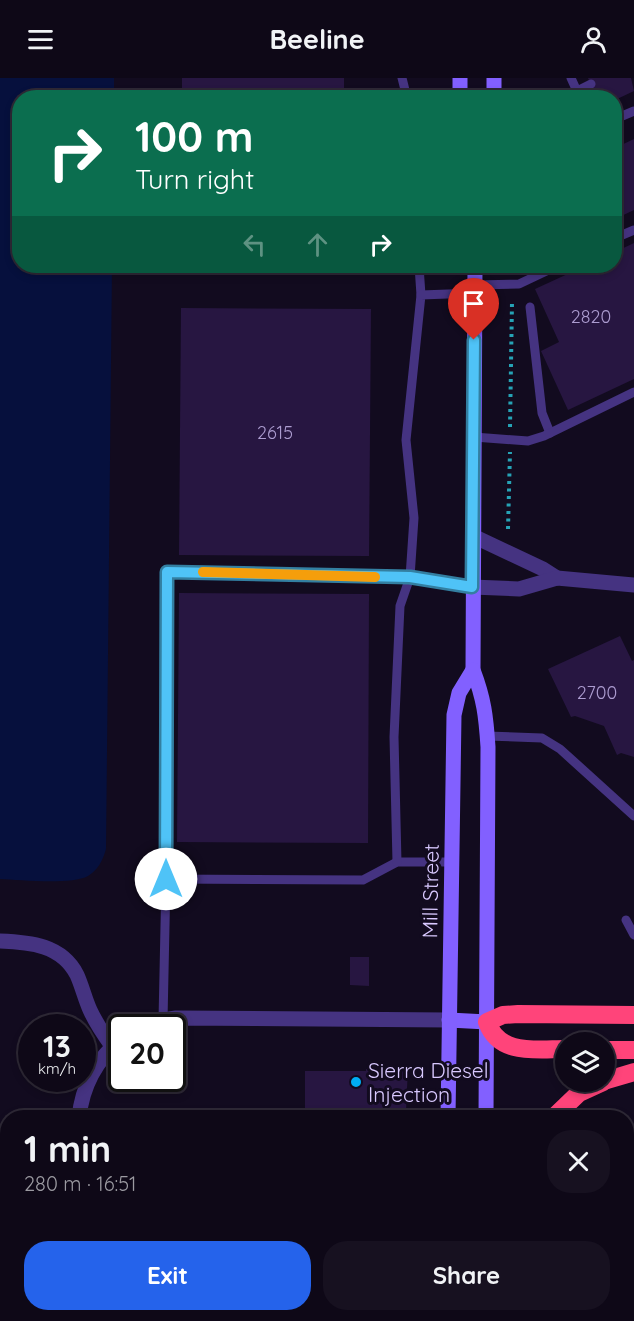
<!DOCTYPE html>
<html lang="en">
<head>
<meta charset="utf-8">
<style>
	:root { --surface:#0e0817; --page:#171120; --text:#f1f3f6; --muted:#9b9aa1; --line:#2e2936; --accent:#2563eb }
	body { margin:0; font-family:Quicksand,sans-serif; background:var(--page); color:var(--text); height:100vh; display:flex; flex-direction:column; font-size:22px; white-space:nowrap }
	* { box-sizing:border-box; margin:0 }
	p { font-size:20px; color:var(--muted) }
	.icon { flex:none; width:33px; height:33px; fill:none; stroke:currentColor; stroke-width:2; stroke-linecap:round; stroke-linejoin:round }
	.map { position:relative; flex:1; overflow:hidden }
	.drawer { position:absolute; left:0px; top:1032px; width:634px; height:212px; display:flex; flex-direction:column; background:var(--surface); border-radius:24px 24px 0 0; box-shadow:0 3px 9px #0003,0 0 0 2px var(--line) }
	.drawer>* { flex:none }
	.hud { position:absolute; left:12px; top:12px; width:610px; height:183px; border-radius:24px; box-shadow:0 3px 9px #0003,0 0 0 2px var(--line); background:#0b6e4f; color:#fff; overflow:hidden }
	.fabs { position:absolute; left:555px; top:954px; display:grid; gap:12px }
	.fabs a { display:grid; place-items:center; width:60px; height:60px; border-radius:50%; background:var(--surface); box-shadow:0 3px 9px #0003,0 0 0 2px var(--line); font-size:30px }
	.speed { position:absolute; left:18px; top:936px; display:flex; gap:12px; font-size:30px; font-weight:700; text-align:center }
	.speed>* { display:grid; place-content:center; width:78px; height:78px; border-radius:50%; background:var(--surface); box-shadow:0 3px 9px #0003,0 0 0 2px var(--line); line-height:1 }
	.speed small { font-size:15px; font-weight:400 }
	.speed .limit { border:3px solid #111; border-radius:9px; background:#fff; color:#111 }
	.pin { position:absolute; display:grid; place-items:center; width:51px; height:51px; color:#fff; margin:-62px -26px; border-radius:50% 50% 50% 0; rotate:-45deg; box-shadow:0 0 6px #0007 }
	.pin .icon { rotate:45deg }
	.me { position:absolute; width:66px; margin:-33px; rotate:0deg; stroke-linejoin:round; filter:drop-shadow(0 0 4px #0008) }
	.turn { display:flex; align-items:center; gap:21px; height:126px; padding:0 24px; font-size:27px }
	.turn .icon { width:78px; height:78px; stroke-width:2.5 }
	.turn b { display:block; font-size:42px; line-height:51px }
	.lanes { display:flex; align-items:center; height:57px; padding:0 24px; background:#0003; justify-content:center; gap:30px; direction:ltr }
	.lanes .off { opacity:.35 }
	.round { display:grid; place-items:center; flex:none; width:63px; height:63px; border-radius:24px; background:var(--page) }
	.summary { display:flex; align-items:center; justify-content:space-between; height:102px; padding:0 24px }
	h1 { font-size:36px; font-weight:700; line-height:45px }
	.action { display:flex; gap:12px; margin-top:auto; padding:12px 24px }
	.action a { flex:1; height:69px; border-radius:24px; background:var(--accent); color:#fff; font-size:24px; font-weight:700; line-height:69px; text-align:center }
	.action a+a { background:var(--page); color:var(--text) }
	header { display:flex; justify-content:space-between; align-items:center; height:78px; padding:0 24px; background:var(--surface); font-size:27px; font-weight:700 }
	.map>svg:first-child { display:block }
	.water { fill:#06103d }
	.building { fill:#271641 }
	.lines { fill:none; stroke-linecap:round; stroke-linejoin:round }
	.path { stroke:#26a3b6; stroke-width:4; stroke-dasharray:3 4.5; stroke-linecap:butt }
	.service { stroke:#453381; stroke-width:9 }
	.minor { stroke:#453381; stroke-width:15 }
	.secondary { stroke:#8260ff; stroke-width:15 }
	.motorway { stroke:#ff447a; stroke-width:18 }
	.route-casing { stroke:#337fa1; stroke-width:15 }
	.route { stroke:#4fc3f7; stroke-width:10 }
	.slow { stroke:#f59e0b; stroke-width:10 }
	.poi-dot { fill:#00adf4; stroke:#120b1f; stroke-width:2 }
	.labels { text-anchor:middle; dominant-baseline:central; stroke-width:6; stroke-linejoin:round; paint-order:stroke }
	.number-label { font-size:18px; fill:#ac9cd0 }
	.street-label { font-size:21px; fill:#d9c9ff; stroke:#120b1f }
	.poi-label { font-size:21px; fill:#d9c9ff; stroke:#120b1f; text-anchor:start }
</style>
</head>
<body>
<header><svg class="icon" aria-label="menu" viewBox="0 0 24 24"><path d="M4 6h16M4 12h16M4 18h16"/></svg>Beeline<svg class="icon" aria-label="person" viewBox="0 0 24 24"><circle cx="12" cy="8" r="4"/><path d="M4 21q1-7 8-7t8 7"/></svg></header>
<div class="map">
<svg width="634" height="1243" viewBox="0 0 634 1243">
	<rect width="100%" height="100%" fill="#120b1f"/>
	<path class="water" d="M0,0H114V19L20,20V188H112L106,771C103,782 98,792 88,798C72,807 20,802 0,801Z"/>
	<g class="building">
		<rect x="182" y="0" width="162" height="20"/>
		<polygon points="588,0 631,0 634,13 615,22 615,20 597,20"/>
		<polygon points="634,61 634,132 615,141 615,70"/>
		<polygon points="634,165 634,301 568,332 541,273 559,264 535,211 585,188 615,188 615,174"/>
		<rect x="183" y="188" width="189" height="4"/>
		<polygon points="181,230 371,231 369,478 179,477"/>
		<polygon points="179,515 369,516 368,765 177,764"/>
		<polygon points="620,558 632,583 634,582 634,679 621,675 617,677 604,648 575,638 571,639 548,591"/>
		<polygon points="350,879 369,879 369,908 350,907"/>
		<polygon points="384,989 408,989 406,1033 387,1034 388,1031 305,1032 305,993 366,993 366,991 384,991"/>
		<polygon points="241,1236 393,1236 393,1240 241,1239"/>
	</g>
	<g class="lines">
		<g class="path">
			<polyline points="510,349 512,224"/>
			<polyline points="508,451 510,374"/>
		</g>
		<g class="service">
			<polyline points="402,0 407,20"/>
			<polyline points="571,0 580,20"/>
			<polyline points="577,13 591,6"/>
			<polyline points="615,41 634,33"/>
			<polyline points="615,160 634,152"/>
			<polyline points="419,188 421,217"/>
			<polyline points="475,207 519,206 557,188"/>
			<polyline points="530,229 542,335 550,355"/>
			<polyline points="474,359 528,363 544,358 634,314"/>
			<polyline points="472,509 410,499 414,440 406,362 421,217 475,215"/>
			<polyline points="487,658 542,660 560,671 634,738"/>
			<polyline points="166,801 363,802 397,784 451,784"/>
			<polyline points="626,842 634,857"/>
			<polyline points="163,942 166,801 167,494 410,499 400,528 394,659 397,784"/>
			<polyline points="0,1197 8,1198"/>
		</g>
		<g class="minor">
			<polyline points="473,458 543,491 557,500"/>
			<polyline points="472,509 519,511 557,500 634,507"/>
			<path d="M0,863C30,864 62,867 77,897C82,908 85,921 90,932C96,945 104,957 112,968"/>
			<polyline points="139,950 163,942 176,940 449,942"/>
			<path d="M79,1040C82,1008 97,981 122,960"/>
			<polyline points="122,1236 123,1243"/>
		</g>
		<g class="secondary">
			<polyline points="460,0 460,20"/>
			<polyline points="494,20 494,0"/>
			<path d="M475,188L473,592C484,621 486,638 488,669L486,1040"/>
			<polyline points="449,942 487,944"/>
			<polyline points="448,1040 454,637 459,615 473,592"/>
			<polyline points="486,1236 486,1243"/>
			<polyline points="446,1243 446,1236"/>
		</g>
		<g class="motorway">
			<path d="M566,971C536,971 499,978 487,944L503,937L518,936L634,937"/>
			<polyline points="604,972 634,972"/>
			<polyline points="604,1003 634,994"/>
			<polyline points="553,1040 579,1015 603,1004"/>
			<polyline points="512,1243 512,1236"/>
		</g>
	</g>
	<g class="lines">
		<defs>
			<polyline id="route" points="166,801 167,494 410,499 472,509 474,262"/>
		</defs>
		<use href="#route" class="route-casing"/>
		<use href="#route" class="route"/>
		<polyline class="slow" points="203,494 375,499"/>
	</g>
	<circle class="poi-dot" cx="356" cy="1004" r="6"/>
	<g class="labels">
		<g class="number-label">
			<text x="591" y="238">2820</text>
			<text x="275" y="354">2615</text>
			<text x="597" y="614">2700</text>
		</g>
		<g class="street-label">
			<text transform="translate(430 813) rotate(-89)">Mill Street</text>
		</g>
		<g class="poi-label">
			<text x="368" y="992">Sierra Diesel<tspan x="368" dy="24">Injection</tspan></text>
		</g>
	</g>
</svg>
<div class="fabs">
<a><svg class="icon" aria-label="layers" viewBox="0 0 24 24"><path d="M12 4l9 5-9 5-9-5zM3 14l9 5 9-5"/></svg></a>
</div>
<div class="speed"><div>13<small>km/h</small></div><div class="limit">20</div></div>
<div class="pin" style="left:474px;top:262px;background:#d93025"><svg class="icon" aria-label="arrive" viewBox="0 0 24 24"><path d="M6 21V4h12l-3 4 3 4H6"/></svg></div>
<svg class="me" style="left:166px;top:801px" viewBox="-20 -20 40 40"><circle r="19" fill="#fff"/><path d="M0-13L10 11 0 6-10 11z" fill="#4fc3f7"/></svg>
<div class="hud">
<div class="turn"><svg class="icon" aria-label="right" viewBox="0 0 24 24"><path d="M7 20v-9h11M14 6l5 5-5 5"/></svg><div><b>100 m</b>Turn right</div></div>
<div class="lanes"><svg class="icon off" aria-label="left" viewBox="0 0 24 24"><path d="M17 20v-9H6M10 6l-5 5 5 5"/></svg><svg class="icon off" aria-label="ahead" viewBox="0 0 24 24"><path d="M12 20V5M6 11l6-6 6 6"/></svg><svg class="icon" aria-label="right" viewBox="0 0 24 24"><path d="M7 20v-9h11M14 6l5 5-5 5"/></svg></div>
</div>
<section class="drawer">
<div class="summary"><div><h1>1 min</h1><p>280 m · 16:51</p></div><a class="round"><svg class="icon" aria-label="close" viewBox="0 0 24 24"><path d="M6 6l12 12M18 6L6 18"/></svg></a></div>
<div class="action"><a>Exit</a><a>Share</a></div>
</section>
</div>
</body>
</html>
